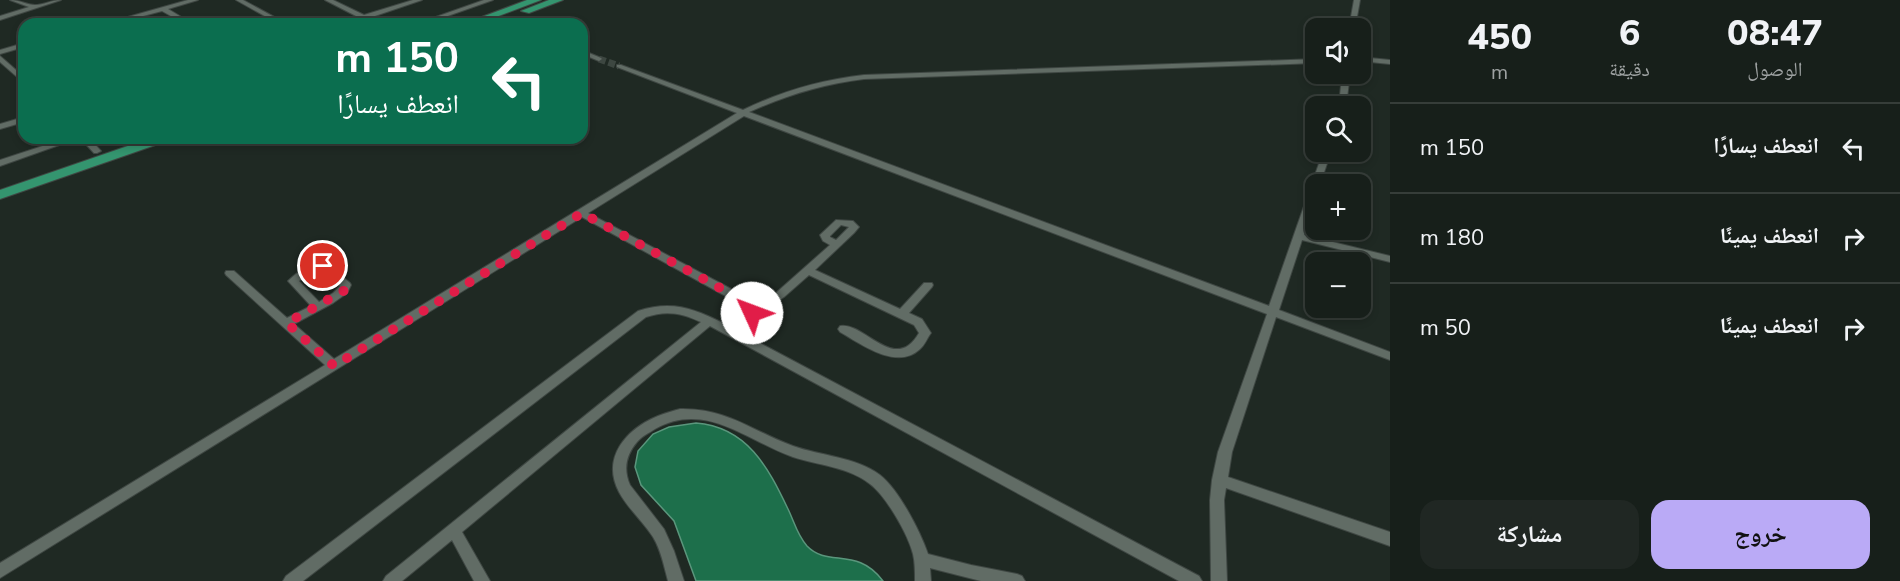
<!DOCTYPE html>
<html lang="ar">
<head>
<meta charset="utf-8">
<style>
	:root { --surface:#171f1a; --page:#202723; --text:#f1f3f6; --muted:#9ea2a2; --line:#363d39; --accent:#baaaf6 }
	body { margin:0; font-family:"Nunito Sans","Noto Naskh Arabic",sans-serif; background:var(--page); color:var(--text); direction:rtl; height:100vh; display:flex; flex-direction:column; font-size:22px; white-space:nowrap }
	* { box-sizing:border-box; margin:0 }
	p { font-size:20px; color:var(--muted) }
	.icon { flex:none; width:33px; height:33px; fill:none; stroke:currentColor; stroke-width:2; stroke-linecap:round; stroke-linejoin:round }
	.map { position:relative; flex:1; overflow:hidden; direction:ltr }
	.details { display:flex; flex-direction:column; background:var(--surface); width:510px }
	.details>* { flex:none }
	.banner { position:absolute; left:18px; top:18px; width:570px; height:126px; border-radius:18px; box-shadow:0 3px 9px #0003,0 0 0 2px var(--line); direction:rtl; background:#0b6e4f; color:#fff; overflow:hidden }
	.buttons { position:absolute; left:1305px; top:18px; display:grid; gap:12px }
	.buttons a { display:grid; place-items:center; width:66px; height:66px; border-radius:12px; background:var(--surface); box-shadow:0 3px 9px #0003,0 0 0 2px var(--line); font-size:30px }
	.pin { position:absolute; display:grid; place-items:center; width:51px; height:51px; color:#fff; margin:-26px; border:3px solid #fff; border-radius:50%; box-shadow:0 2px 6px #0007 }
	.me { position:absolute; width:66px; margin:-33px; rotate:313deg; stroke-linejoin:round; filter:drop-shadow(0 0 4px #0008) }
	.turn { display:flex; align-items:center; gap:21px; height:126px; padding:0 30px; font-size:27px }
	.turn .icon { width:78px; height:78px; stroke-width:2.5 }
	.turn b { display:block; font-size:42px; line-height:51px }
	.eta { display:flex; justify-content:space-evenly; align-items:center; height:102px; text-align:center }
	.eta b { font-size:36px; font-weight:800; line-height:42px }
	.action { display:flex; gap:12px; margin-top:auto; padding:12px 30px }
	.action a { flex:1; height:69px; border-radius:18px; background:var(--accent); color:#111; font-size:24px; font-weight:800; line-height:69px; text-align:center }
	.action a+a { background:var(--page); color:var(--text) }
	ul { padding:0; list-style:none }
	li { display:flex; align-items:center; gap:18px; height:90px; padding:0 30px; border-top:2px solid var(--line) }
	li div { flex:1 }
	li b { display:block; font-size:22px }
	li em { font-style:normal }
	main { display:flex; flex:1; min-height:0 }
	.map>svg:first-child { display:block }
	.water { fill:#1d6f4b; stroke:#5a967c; stroke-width:1.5 }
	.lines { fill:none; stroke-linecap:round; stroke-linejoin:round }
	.minor-tunnel { stroke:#3d4741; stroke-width:7; stroke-dasharray:7 3; stroke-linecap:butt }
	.minor-casing { stroke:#3f4743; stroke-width:2 }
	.primary-casing { stroke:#3f4743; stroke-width:2 }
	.minor { fill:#616c65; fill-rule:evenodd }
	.primary { fill:#34956f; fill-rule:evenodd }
	.route { stroke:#e11d48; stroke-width:10; stroke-dasharray:0 18 }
</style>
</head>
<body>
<main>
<section class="details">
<div class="eta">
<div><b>08:47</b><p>الوصول</p></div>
<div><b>6</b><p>دقيقة</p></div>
<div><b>450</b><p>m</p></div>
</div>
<ul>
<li><svg class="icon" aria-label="left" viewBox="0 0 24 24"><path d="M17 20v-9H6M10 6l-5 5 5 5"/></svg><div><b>انعطف يسارًا</b></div><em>150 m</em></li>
<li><svg class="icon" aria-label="right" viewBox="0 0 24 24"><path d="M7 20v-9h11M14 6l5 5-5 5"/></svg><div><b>انعطف يمينًا</b></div><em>180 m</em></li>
<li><svg class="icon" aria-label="right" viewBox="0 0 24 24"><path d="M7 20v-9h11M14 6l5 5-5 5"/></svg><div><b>انعطف يمينًا</b></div><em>50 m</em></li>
</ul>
<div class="action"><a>خروج</a><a>مشاركة</a></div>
</section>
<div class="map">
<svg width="1390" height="581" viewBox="0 0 1390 581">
	<rect width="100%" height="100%" fill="#1f2923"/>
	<path class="water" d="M696,423C747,427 768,467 788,509C794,521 797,535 807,546C828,568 857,546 883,581H696L674,521L641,485L635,467L638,451L653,434L669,427Z"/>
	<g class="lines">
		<polyline class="minor-tunnel" points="599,59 619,66"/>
		<defs>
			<g id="minor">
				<path d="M10,0C19,0 28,5 35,5C43,5 52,0 61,0L0,20V16L29,7Z"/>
				<polygon points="188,0 198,0 168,9 193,24 185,24 162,11 113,24 103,24"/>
				<polygon points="236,0 243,0 287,24 279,24"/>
				<polygon points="325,0 333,0 364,15 413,0 422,0 369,18 379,24 371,24 363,20 349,24 340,24 358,17"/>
				<polygon points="484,0 493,0 425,24 416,24"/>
				<polygon points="1354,0 1360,0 1355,28 1349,28"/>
				<polygon points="499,19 508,23 509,24 497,22 497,20"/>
				<polygon points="24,43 24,47 0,54 0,50"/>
				<polygon points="582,50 601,58 602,59 599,61 582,54"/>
				<polygon points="0,56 24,77 24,83 0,62"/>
				<polygon points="1360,57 1390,60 1390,64 1360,61"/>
				<path d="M1316,59V63L864,79C823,84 787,95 749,112L1269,306L1323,152H1331L1320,184H1316V199L1304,235L1390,256V262L1302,240L1279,310L1390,352V360L1276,317L1232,452L1228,477L1390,532V546L1226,488L1224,500L1227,581H1211L1210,500L1212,480L1218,452L1267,314L744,116L588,213L750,299L755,307L777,292L830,245L823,241L820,235L836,220L853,221L859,227L854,233L815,270L900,309L924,283H932L933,285L932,287L909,313L922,319L931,333C927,338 925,345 920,349C897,371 861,344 840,332L838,329L840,326C864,321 895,375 919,333L914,325L809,275L784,297L756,316L754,340L1199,576L1202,581H1179L710,326L462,532L490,581H474L452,540L402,581H383L386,576L701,322C682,313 666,310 646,317L303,581H283L286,576L638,311C671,300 693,308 723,323L744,317L746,310L742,305L582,217L0,578V563L325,365L226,275L225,273L226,271H234L287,318L311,306L288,281C298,271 312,262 327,264L350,283L351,285L347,293L333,303L294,324L334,359L737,113L617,67V65H621L743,110C782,91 821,80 864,75ZM841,225L849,227L836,240L830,237V236ZM321,270L340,286L333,293L319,302L299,281L313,271ZM743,325V334L732,328Z"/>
				<polygon points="1342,74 1350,74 1346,106 1339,106"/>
				<polygon points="24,117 24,122 0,129 0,124"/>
				<polygon points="67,138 79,138 0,166 0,160"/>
				<polygon points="80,138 89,138 101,151 97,153 94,153"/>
				<path d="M680,409C727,408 752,431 793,446C821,456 856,457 880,475C899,490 920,531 928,554L971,565L1017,574L1022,576L1025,581H981L930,568L931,581H915C915,572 915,562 913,554C908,534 886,496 870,484C849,467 817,465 793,457C747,441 705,400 655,429C649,433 642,436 637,442C626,455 623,469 630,485L664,529L674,551L684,581H668C664,566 661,550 653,537C643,521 628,509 619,492C601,458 626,429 658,416C665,413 673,411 680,409Z"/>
			</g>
			<g id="primary">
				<polygon points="527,0 541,0 477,24 463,24"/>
				<polygon points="549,0 563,0 529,13 521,11"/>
				<polygon points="151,138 169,138 167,141 0,199 0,190"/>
			</g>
		</defs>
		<use href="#minor" class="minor-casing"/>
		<use href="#primary" class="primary-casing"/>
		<use href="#minor" class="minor"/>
		<use href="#primary" class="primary"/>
	</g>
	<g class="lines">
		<polyline class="route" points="323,266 343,281 345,290 287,323 334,366 582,213 746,302 751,307 752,313"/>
	</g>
</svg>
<div class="buttons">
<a><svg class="icon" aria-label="sound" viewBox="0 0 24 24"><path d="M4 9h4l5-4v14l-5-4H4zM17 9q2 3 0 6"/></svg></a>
<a><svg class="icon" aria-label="search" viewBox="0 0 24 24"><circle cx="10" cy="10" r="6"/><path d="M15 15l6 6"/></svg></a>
<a>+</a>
<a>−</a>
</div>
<div class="pin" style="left:323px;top:266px;background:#d93025"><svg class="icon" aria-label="arrive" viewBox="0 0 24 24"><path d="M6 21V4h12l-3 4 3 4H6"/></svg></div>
<svg class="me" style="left:752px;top:313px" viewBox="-20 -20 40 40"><circle r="19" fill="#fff"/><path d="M0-13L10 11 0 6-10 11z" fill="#e11d48"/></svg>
<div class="banner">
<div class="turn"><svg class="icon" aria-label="left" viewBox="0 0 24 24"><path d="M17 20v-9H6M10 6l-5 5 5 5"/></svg><div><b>150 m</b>انعطف يسارًا</div></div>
</div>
</div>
</main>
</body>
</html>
